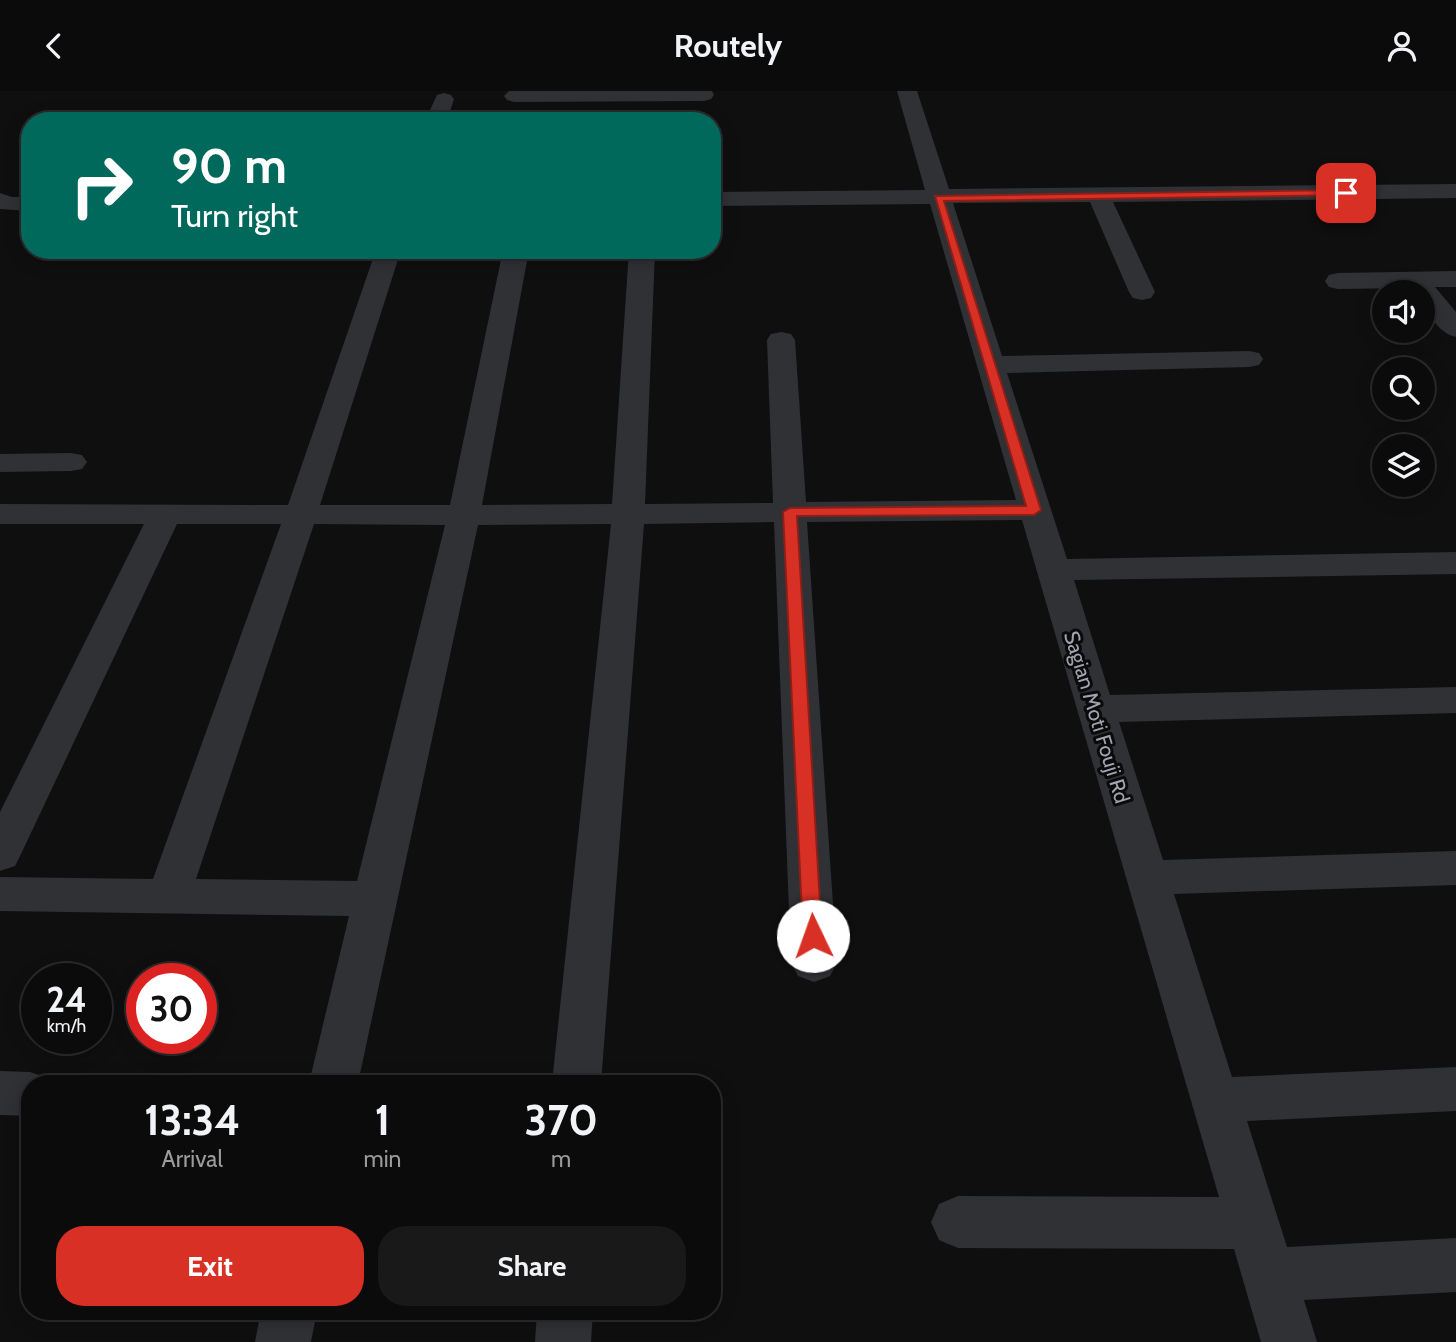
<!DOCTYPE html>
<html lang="en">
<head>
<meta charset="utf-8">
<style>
	:root { --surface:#0b0b0c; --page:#19191a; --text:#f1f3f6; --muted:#9a9b9d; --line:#2b2b2d; --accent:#d93025 }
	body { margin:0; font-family:Cabin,sans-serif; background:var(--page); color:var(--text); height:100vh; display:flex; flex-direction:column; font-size:26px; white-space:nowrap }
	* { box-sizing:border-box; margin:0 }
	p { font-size:23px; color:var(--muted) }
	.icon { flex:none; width:38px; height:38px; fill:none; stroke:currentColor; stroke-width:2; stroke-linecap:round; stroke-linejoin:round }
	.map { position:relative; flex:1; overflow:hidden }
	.drawer { position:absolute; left:21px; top:984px; width:700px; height:245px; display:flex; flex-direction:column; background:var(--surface); border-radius:28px; box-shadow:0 4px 18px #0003,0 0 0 2px var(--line) }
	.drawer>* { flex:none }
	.top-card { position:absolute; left:21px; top:21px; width:700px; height:147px; border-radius:28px; box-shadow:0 4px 18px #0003,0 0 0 2px var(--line); background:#00695c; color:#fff; overflow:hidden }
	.buttons { position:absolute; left:1372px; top:189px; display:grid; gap:14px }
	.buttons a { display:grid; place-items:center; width:63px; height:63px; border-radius:50%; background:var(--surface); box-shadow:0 4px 18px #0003,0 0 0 2px var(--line); font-size:35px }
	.speed { position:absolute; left:21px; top:872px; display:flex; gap:14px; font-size:35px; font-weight:700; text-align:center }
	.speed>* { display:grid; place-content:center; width:91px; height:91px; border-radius:50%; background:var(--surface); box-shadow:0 4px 18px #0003,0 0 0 2px var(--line); line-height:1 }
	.speed small { font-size:18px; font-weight:400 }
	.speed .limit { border:10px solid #d22; background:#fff; color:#111 }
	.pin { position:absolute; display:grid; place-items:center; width:60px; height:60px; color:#fff; margin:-30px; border-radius:14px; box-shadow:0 4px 10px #0006 }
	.me { position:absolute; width:77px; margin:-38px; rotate:357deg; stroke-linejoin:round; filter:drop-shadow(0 0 5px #0008) }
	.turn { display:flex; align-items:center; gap:24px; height:147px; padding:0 35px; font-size:32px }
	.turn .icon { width:91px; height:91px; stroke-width:2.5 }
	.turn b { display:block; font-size:49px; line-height:60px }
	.eta { display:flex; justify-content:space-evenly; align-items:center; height:119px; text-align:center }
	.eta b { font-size:42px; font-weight:700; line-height:49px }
	.button { display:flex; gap:14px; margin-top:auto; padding:14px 35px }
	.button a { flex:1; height:80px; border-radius:28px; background:var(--accent); color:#fff; font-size:28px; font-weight:700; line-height:80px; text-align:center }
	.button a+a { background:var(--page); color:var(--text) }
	header { display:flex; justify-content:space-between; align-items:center; height:91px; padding:0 35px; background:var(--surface); font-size:32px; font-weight:700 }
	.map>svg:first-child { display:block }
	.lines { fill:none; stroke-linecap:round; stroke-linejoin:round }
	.street { fill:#303135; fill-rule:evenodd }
	.route { fill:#d93025; stroke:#8d1f18; stroke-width:2 }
	.labels { text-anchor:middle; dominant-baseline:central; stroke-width:6; stroke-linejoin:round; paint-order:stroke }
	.street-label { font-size:21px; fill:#a0a4b1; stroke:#0a0a0b }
</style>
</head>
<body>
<header><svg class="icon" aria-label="back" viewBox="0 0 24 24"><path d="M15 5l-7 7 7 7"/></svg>Routely<svg class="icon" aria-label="person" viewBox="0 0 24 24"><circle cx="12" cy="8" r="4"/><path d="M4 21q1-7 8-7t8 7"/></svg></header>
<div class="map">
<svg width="1456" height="1251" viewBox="0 0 1456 1251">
	<rect width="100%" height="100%" fill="#0f0f10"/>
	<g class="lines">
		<g class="street">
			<polygon points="712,0 714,4 711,8 704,10 514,11 507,9 504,5 509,0"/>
			<path d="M897,0H917L949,98L1456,93V107L1113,111L1155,201L1151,207L1142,209L1133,207L1129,201L1090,111L953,112L1002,265L1249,260L1259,262L1263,268L1259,274L1249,276L1007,282L1067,468L1456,461V483L1074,489L1110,604L1456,596V622L1119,631L1163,769L1456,760V794L1174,803L1232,986L1456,976V1020L1247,1030L1287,1156L1456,1147V1201L1304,1209L1317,1251H1261L1234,1158L958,1157L939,1149L931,1131L939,1113L958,1105L1219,1106L1022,429L807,431L837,872L830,885L814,891L798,885L791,872L774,431L644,433L601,992H552L611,433L478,434L358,992H309L349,825L0,820V786L153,788L281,433H177L21,763L15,775L0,780V721L144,433H0V413L288,414L376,159H401L320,414H450L503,159H529L482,414L612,413L629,159H655L645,413L773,412L767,249L771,243L781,241L791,243L795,249L806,411L1016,409L930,113L712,115V101L925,99ZM314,433L445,434L357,790L196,788Z"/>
			<polygon points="444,2 451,4 454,8 447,30 425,30 437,4"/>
			<polygon points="0,102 12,106 30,106 30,120 0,118"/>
			<path d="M1456,180V196H1435L1456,221V246C1438,242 1423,219 1423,201H1411L1407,197L1338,198L1329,196L1325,190L1329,184L1338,182Z"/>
			<polygon points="71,362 82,364 87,371 82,378 71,380 0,381 0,363"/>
			<polygon points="0,980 30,981 47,987 50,992 30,992 30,1025 0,1024"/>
			<polygon points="261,1220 317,1220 311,1251 255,1251"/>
			<polygon points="537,1220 593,1220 591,1251 535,1251"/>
		</g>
	</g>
	<polygon class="route" points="1346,99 1351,102 1350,104 944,110 1041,419 1034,424 797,425 822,845 819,851 813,853 806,851 803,845 783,421 790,417 1026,415 935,105"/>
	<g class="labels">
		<g class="street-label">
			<text transform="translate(1097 626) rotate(73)">Sagian Moti Fouji Rd</text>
		</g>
	</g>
</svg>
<div class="buttons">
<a><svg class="icon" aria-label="sound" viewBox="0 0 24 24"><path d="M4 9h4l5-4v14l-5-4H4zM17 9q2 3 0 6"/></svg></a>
<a><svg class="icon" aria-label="search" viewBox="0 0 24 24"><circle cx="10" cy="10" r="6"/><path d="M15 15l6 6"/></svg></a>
<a><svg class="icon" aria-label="layers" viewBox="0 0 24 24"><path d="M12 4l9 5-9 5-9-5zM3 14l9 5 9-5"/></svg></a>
</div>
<div class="speed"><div>24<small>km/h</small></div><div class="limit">30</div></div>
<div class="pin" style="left:1346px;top:102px;background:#d93025"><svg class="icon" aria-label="arrive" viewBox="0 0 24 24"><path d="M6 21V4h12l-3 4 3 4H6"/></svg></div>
<svg class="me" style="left:813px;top:845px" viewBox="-20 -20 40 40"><circle r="19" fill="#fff"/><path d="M0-13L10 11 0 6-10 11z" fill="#d93025"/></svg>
<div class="top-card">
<div class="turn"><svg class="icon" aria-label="right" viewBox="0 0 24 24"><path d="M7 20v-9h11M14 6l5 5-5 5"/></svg><div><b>90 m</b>Turn right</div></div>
</div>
<section class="drawer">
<div class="eta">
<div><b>13:34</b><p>Arrival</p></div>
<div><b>1</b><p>min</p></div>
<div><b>370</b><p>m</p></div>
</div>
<div class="button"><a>Exit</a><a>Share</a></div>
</section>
</div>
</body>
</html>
